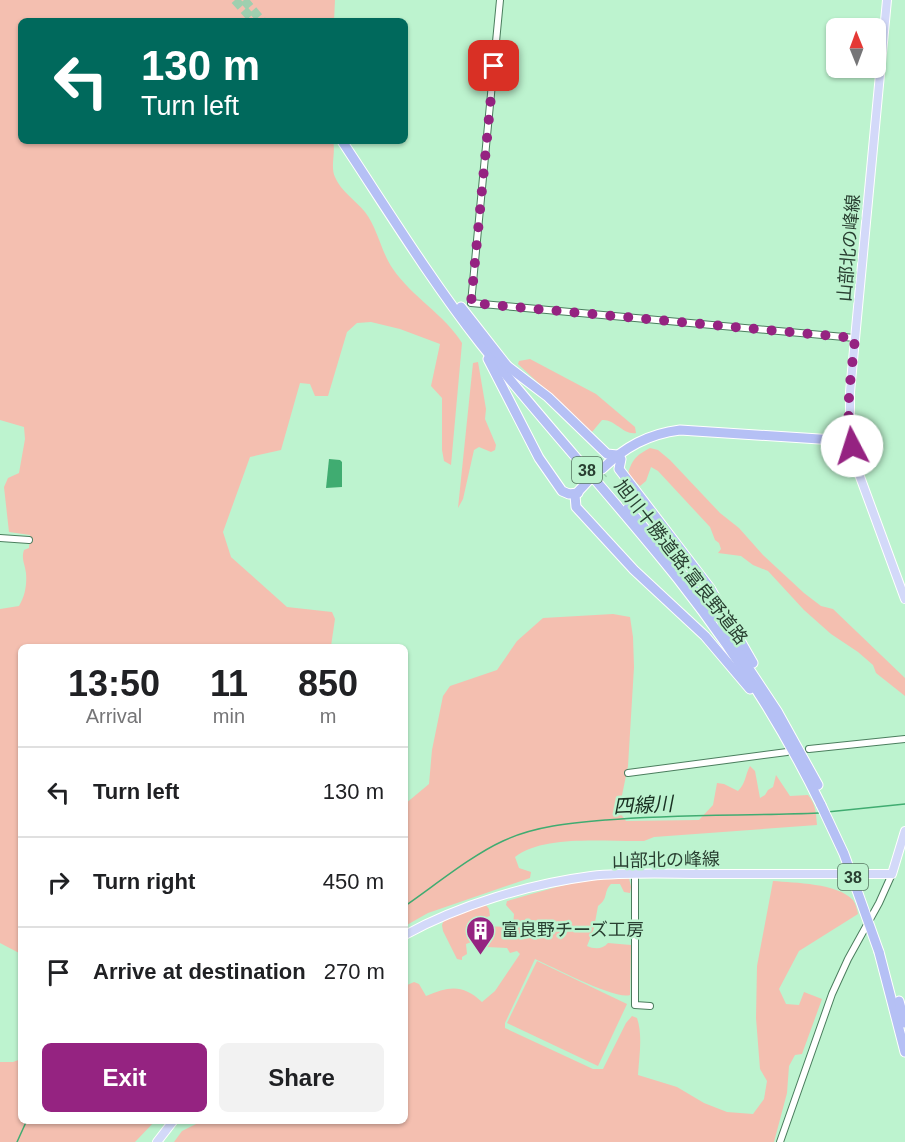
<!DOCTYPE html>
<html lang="en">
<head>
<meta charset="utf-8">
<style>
	:root { --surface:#fff; --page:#f2f2f2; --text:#202124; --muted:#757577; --line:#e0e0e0; --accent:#952381 }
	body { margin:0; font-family:Helvetica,"Noto Sans JP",sans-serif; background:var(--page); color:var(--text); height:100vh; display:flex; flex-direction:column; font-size:22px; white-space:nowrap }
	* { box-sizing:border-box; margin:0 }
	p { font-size:20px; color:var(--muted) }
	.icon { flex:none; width:33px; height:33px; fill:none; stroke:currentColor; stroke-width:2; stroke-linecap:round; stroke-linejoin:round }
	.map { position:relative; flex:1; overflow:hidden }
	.drawer { position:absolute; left:18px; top:644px; width:390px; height:480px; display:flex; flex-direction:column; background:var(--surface); border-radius:9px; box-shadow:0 2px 4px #0004 }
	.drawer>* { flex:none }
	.hud { position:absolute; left:18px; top:18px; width:390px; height:126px; border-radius:9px; box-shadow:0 2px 4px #0004; background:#00695c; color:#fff; overflow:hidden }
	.needle { width:39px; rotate:359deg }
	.buttons { position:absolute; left:826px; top:18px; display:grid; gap:12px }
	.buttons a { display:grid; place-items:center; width:60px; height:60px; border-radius:9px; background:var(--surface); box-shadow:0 2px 4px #0004; font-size:30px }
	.pin { position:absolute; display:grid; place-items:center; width:51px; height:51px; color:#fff; margin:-26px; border-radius:12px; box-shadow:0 3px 9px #0006 }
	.me { position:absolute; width:66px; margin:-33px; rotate:355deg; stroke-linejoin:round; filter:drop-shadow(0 0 4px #0008) }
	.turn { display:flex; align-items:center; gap:21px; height:126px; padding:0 24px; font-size:27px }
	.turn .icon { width:78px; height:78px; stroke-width:2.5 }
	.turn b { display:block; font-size:42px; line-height:51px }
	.eta { display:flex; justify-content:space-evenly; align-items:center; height:102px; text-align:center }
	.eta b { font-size:36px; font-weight:700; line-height:42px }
	.cta { display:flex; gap:12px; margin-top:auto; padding:12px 24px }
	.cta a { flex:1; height:69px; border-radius:9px; background:var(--accent); color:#fff; font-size:24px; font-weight:700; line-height:69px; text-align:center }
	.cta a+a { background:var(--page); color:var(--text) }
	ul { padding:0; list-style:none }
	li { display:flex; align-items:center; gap:18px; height:90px; padding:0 24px; border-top:2px solid var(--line) }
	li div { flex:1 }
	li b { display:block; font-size:22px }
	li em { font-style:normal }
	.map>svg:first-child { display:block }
	.green { fill:#f4bfb0 }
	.water { fill:#40ac71 }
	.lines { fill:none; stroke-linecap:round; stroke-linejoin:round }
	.stream { stroke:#40ac71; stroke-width:1.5 }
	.highway-tunnel { stroke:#9fcfaf; stroke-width:9; stroke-dasharray:9 4.5; stroke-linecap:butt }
	.minor-casing { stroke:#4b7e5e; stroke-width:8 }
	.major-casing { stroke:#fff; stroke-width:10 }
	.highway-casing { stroke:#fff; stroke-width:11 }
	.minor { stroke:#fff; stroke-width:6 }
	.major { stroke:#d3d9f9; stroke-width:8 }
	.highway { stroke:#b5c0f5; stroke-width:9 }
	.highway-bridge-casing { stroke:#fff; stroke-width:11; stroke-linecap:butt }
	.highway-bridge { stroke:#b5c0f5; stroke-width:9 }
	.route { stroke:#952381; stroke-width:10; stroke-dasharray:0 18 }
	.labels { text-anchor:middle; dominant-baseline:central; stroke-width:5; stroke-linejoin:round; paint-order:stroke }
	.shield { fill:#bdf3cf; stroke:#557560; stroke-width:1.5 }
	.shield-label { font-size:16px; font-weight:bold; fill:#293f31 }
	.street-label { font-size:18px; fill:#293f31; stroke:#bdf3cf }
	.poi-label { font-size:18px; fill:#293f31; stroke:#bdf3cf; text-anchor:start }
	.water-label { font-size:20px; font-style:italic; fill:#193022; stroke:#bdf3cf }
</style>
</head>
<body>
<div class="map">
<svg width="905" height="1142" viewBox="0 0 905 1142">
	<rect width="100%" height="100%" fill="#bdf3cf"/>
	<g class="green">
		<path d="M0,0H335L334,21H21V141H333C336,153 330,166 335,177C340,190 356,201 365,212C378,229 381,252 393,269C412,297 445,315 462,343L451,465L444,461L442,450V398L431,386L440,344L400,329L371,322L357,323L347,332L328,396H315L310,384L300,383L281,450L250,457L223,532L231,557L287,607L332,612L335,619L331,646H21V954L0,943V609L19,606C25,596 27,585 26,573C25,564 21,559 24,550L29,548L30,535L9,532L4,487L8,478L19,473L25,439L24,427L0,420Z"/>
		<path d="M530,359L596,394L635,427L636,433C623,435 615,419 602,420L592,432L588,429L518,364L519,361Z"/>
		<polygon points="478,362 486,409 485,419 496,445 495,450 491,452 479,447 474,450 463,499 458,508 473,363"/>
		<path d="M650,448L658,450L670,460L720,513L739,528L763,555L804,593L821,606L833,609L905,678V696L876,673L873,665L858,652L831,634L804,610L768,571L753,565L741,556L718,553L721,549L719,543L715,540L710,527L658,471L651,467L646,481L640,486L628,474C632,459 637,455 650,448Z"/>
		<path d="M613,614L630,617L633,637L634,667L628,766L620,805V813L626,821L699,820L713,805L717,783L724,784L738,791C746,783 745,775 750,766L755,771L760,798L765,795L768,790L773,787L776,775L790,796L808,795C816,804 816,814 817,825L654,837L644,841C608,842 544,834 515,857L519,868L531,872L530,878L428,913L405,926V804L429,784L432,750L443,696L450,686L497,670L517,641L543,618Z"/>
		<path d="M605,878H629L631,887L630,893L624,892L620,884H611C603,892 609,898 598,906L594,928L587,946C594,949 602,950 608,943L631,945L630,995C615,1000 553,967 535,959L505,1023V1028L593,1069H603L626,1023L632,1016L637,1018C643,1036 639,1057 638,1075L677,1087L704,1103L727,1112L753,1114L764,1099L767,1081L760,1069L756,1018L757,966L773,881C795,883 837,883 853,900C856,904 857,909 858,914L799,951L779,989L786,1004L799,1005L804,992L822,999L802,1054L795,1055L789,1066L787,1093L774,1142H174L182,1131L202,1121L405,1120V986L414,982L419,984L426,996C449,986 463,984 482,1002L495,991L520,954L517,951L510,953L507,948L487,947L474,941L466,944L467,954L462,957V960L457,959L443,931L442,925L444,920L455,913L486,905L489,909L490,916L480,919L479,923L482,926L510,927L513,925L514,914L506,905L507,901C540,892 572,881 605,878Z"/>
		<polygon points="537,961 627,1004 598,1066 507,1023"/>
		<polygon points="21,1059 21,1120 155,1121 135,1142 0,1142 0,1062 13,1062"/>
	</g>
	<polygon class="water" points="329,459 340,460 342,462 342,487 326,488"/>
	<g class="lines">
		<g class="stream">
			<polyline points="827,812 905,804"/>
			<path d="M405,906C434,886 472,855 503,841C535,826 571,823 606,820C677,814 748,816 819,813"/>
			<polyline points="17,1142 27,1120"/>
		</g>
		<g class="highway-tunnel">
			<polyline points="235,0 254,21"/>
			<polyline points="244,0 262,21"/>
			<polyline points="593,483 604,473"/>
		</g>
		<defs>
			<g id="minor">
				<polyline points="500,0 471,303 855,338"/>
				<polyline points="0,538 29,540"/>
				<polyline points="809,749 905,739"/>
				<polyline points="628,773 787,752"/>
				<polyline points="635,874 635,1005 650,1006"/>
				<polyline points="780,1142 832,994 848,959 879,903 892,874"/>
			</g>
			<g id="major">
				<polyline points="887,0 850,392 850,441 859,474 905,599"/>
				<path d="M405,935C459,905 530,884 591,876C629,872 667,874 705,874C767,874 830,874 892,874L905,831"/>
				<polyline points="157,1142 174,1120"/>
			</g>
			<g id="highway">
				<path d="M342,141C387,209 430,279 480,343C544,423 614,499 678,579C733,649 782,725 821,805"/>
				<polyline points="461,307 508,367"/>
				<polyline points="488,359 539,458 562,491 569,494 578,493"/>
				<polyline points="506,365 548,397 607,454 617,455"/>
				<polyline points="832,440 840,436 849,422"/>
				<polyline points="832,445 844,449 855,459"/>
				<polyline points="621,459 619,469 710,588 753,663"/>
				<path d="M602,469C625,447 648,434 680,430L850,441"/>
				<polyline points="589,480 575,495 576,507 634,570 705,636 750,689"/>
				<polyline points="628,508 685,577 714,617"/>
				<polyline points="722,628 777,711 818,785"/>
				<polyline points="879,952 905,1052"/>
				<polyline points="899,1001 905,1023"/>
			</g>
		</defs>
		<use href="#minor" class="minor-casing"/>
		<use href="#major" class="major-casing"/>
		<use href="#highway" class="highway-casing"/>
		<use href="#minor" class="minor"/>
		<use href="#major" class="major"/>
		<use href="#highway" class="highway"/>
		<defs>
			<polyline id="highway-bridge" points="821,805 844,854 879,952"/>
		</defs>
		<use href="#highway-bridge" class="highway-bridge-casing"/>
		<use href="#highway-bridge" class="highway-bridge"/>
	</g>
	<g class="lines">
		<path class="route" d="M494,66L471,303L855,338C852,372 844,411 852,446"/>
	</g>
	<defs>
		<symbol id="building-pin" viewBox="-11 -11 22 30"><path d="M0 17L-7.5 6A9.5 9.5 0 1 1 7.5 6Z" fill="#952381" stroke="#bdf3cf"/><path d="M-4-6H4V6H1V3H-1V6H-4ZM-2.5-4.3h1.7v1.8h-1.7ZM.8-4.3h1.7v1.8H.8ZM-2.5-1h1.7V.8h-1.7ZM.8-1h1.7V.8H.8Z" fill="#fff"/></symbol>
	</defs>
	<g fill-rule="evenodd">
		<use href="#building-pin" x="464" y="914" width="33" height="45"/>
	</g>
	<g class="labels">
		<g class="shield">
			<rect x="572" y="457" width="30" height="26" rx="4.5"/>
			<rect x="838" y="864" width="30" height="26" rx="4.5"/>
		</g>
		<g class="shield-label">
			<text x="587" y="470">38</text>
			<text x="853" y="877">38</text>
		</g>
		<g class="street-label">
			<text transform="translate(849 248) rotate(-85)">山部北の峰線</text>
			<text transform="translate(681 562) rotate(52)">旭川十勝道路;富良野道路</text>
			<text transform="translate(666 860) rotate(-1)">山部北の峰線</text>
		</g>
		<g class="poi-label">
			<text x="501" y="930">富良野チーズ工房</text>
		</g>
		<g class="water-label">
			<text transform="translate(643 805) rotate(-3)">四線川</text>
		</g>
	</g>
</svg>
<div class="buttons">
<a><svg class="needle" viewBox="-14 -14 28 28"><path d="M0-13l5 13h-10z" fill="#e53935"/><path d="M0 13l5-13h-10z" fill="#757577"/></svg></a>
</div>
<div class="pin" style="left:494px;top:66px;background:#d93025"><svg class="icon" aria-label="arrive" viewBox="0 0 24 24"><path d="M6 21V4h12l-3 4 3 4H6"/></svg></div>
<svg class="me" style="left:852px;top:446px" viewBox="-20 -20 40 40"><circle r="19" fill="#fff"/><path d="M0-13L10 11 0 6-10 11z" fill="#952381"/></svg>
<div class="hud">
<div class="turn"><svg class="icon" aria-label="left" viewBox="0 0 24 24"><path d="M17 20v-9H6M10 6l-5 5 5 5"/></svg><div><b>130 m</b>Turn left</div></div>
</div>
<section class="drawer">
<div class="eta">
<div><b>13:50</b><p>Arrival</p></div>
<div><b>11</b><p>min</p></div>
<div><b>850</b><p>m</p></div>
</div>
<ul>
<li><svg class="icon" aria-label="left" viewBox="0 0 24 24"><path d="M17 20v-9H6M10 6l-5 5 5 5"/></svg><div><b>Turn left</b></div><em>130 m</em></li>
<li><svg class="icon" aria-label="right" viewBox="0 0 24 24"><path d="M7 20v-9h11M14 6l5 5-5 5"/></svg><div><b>Turn right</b></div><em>450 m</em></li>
<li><svg class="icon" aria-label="arrive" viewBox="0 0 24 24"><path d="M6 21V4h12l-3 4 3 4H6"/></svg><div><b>Arrive at destination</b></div><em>270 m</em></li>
</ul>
<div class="cta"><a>Exit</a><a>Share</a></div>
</section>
</div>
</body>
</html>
